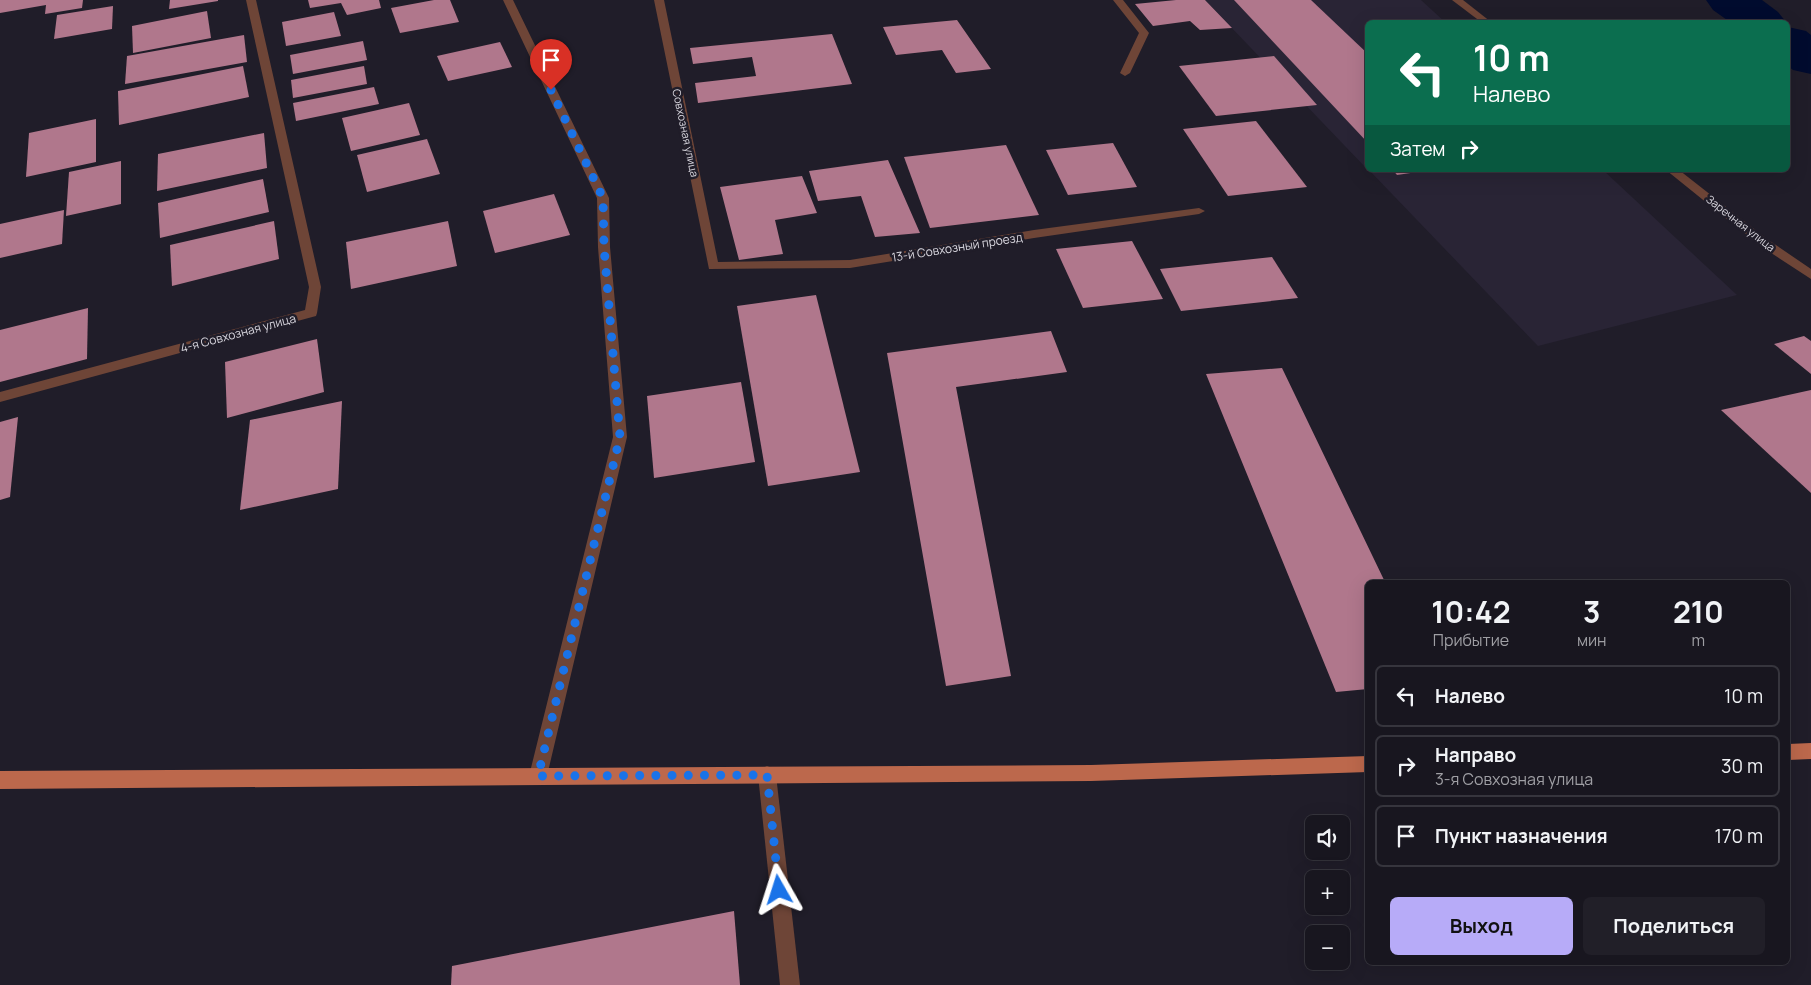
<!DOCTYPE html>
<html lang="ru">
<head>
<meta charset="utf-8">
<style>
	:root { --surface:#18161f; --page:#211f28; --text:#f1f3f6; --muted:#9f9fa4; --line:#36353d; --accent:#b7abf8 }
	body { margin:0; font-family:Manrope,sans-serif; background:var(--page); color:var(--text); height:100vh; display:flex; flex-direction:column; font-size:19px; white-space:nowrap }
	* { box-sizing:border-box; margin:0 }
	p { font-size:16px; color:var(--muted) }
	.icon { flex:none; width:28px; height:28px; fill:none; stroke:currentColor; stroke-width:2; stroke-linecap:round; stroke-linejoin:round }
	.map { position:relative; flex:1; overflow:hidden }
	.side { position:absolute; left:1365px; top:580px; width:425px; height:385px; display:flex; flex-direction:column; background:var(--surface); border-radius:8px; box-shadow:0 5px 20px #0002,0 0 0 1px var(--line) }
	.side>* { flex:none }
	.hud { position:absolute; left:1365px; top:20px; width:425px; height:152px; border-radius:8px; box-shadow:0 5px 20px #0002,0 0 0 1px var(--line); background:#0b6e4f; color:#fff; overflow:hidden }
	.buttons { position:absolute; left:1305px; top:815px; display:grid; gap:10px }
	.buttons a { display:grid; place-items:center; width:45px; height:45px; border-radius:8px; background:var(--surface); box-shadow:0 5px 20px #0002,0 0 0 1px var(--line); font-size:25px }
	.pin { position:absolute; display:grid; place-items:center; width:42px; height:42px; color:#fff; margin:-51px -21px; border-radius:50% 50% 50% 0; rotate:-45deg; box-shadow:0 0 5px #0007 }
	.pin .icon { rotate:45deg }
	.me { position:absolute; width:55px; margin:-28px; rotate:354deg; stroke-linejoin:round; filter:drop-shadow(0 0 4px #0008) }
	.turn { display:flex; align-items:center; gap:18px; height:105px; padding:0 25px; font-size:22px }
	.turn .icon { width:65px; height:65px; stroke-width:2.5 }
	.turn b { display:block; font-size:35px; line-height:42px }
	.then { display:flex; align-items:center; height:48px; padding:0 25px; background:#0003; gap:10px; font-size:19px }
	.eta { display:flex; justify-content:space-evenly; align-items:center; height:85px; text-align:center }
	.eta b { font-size:30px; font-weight:700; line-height:35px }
	.button { display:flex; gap:10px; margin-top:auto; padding:10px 25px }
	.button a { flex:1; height:58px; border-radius:8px; background:var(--accent); color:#111; font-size:20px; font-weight:700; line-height:58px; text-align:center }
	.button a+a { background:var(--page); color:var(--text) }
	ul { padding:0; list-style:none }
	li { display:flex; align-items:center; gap:15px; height:62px; margin:0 10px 8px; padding:0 15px; border:2px solid var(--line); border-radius:8px }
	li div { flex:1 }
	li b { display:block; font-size:19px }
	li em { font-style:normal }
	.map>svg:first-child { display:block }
	.built { fill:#292435 }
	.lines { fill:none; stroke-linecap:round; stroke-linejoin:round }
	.river { fill:#000b2e; fill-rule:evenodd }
	.building { fill:#b0778c }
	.minor { fill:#6e4537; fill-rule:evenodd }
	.major { fill:#bc684c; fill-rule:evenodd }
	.route { stroke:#1a73e8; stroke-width:9; stroke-dasharray:0 16.2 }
	.labels { text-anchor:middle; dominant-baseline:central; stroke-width:5; stroke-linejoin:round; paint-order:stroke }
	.far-street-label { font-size:11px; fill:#d7d5dd; stroke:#201d29 }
	.street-label { font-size:12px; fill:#d7d5dd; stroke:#201d29 }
</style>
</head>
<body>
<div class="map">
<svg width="1811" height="985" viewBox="0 0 1811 985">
	<rect width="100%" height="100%" fill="#201d29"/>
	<g class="built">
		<polygon points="1205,0 1421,0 1445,22 1368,22 1367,169"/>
		<polygon points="1369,170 1603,170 1737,295 1538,346"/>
	</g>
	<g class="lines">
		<g class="river">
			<polygon points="1706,0 1762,0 1778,12 1786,22 1730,22 1713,10"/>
			<polygon points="1788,27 1806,31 1811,35 1811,74 1793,70 1788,66"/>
		</g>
	</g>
	<g class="building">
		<polygon points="0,0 83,0 82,8 45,14 46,5 0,13"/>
		<polygon points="170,0 218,0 218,1 169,9"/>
		<polygon points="308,0 379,0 381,8 347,15 341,3 310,8"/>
		<polygon points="434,0 450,0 459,22 400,33 391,8"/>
		<polygon points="1176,0 1205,0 1232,28 1200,30 1190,21 1153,26 1135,4"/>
		<polygon points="1234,0 1311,0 1368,54 1368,143"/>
		<polygon points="113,6 112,29 54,39 57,15"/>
		<polygon points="207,11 211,38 133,53 132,26"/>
		<polygon points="334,12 341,36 286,46 282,22"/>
		<polygon points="957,20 991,69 956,73 942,50 896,55 883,27"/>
		<polygon points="832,34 852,84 698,103 695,83 756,76 752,57 693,64 690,48"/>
		<polygon points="244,35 247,62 125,84 127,56"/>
		<polygon points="363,41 367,60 293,74 290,55"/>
		<polygon points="500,42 512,67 448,81 437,56"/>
		<polygon points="1274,56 1317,105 1216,116 1179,66"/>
		<polygon points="243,66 249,97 119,125 118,91"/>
		<polygon points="364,66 367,84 293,98 291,80"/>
		<polygon points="374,87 379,104 296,121 293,103"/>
		<polygon points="409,103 420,135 351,151 342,118"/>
		<polygon points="96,119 96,162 26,177 29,133"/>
		<polygon points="1256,121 1307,187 1228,196 1183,129"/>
		<polygon points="264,133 267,168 157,191 158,154"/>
		<polygon points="427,139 440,174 367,192 357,155"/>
		<polygon points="1113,143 1137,187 1068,195 1046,150"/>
		<polygon points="1006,145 1039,215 930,228 904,157"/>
		<polygon points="888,160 920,233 875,237 861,196 818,201 809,171"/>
		<polygon points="121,161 121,204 66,216 69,172"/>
		<polygon points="1393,170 1423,170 1424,171 1397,175"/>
		<polygon points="802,176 817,213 775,220 783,254 739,260 720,187"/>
		<polygon points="263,179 269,212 160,238 158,203"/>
		<polygon points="554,194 570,235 495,253 483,211"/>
		<polygon points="64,210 62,244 0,258 0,224"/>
		<polygon points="274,221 279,259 172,286 170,245"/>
		<polygon points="448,221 457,266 351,289 346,242"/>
		<polygon points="1132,241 1163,299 1083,308 1056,249"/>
		<polygon points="1272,257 1298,298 1181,311 1160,269"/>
		<polygon points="816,295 860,472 768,486 737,306"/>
		<polygon points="88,308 87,359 0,382 0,330"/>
		<polygon points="1051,331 1067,372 956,387 1011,676 946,686 887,353"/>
		<polygon points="1804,336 1811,341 1811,374 1774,344"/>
		<polygon points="317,339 324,392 227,418 225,362"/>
		<polygon points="1282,368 1385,582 1368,582 1368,689 1336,692 1206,374"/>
		<polygon points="741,382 755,462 654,478 647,396"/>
		<polygon points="1811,390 1811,493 1721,410"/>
		<polygon points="342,401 338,489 240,510 250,420"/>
		<polygon points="18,417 10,497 0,500 0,422"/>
		<polygon points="734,911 740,985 451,985 452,966"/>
	</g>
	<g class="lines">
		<g class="minor">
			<polygon points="246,0 256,0 321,287 317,313 316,316 0,402 0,392 305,310 309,287"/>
			<polygon points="503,0 513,0 609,198 610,247 627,437 547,776 545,782 538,785 531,782 529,776 613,437 598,247 597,198"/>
			<polygon points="654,0 664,0 718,262 850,260 1034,230 1199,208 1205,211 1199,214 1034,238 850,268 709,269"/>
			<polygon points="1113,0 1123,0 1149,33 1130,73 1125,76 1120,73 1139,33"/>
			<polygon points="1452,0 1463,0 1491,22 1481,22"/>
			<polygon points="1666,170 1679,170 1767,239 1811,269 1811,279 1759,245"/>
			<polygon points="767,766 774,769 776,775 800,985 780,985 758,775 760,769"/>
		</g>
		<g class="major">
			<polygon points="1811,743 1811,759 1788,760 1788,744"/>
			<polygon points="1368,756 1368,772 1091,781 0,789 0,771 1091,765"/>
		</g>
	</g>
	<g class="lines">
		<polyline class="route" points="551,90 603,198 604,247 620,437 538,776 767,775 779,890"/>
	</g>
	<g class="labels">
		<g class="far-street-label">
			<text transform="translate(686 133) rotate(78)">Совхозная улица</text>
			<text transform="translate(1741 223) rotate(38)">Заречная улица</text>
		</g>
		<g class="street-label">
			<text transform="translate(957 247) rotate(-9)">13-й Совхозный проезд</text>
			<text transform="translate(238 333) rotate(-15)">4-я Совхозная улица</text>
		</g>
	</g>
</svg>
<div class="buttons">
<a><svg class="icon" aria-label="sound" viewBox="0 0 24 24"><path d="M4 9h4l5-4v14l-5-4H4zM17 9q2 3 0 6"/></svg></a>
<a>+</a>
<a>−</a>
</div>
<div class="pin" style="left:551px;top:90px;background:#d93025"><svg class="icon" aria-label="arrive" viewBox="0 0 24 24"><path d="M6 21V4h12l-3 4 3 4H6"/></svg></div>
<svg class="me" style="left:779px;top:890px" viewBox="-20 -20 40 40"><path d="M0-17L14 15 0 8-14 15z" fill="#1a73e8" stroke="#fff" stroke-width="4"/></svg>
<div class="hud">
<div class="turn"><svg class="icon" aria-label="left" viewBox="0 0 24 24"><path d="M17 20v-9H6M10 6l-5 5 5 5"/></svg><div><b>10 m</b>Налево</div></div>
<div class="then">Затем<svg class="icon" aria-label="right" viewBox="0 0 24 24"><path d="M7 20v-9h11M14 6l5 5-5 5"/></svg></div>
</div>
<section class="side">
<div class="eta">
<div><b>10:42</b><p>Прибытие</p></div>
<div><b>3</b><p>мин</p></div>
<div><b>210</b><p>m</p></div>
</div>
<ul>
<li><svg class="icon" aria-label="left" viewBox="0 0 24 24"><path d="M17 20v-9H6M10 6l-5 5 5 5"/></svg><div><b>Налево</b></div><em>10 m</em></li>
<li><svg class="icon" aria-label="right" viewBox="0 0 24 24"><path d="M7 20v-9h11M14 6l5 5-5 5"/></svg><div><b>Направо</b><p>3-я Совхозная улица</p></div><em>30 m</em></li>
<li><svg class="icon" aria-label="arrive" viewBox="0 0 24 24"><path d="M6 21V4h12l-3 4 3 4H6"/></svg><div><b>Пункт назначения</b></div><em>170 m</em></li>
</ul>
<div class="button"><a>Выход</a><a>Поделиться</a></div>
</section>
</div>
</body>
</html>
